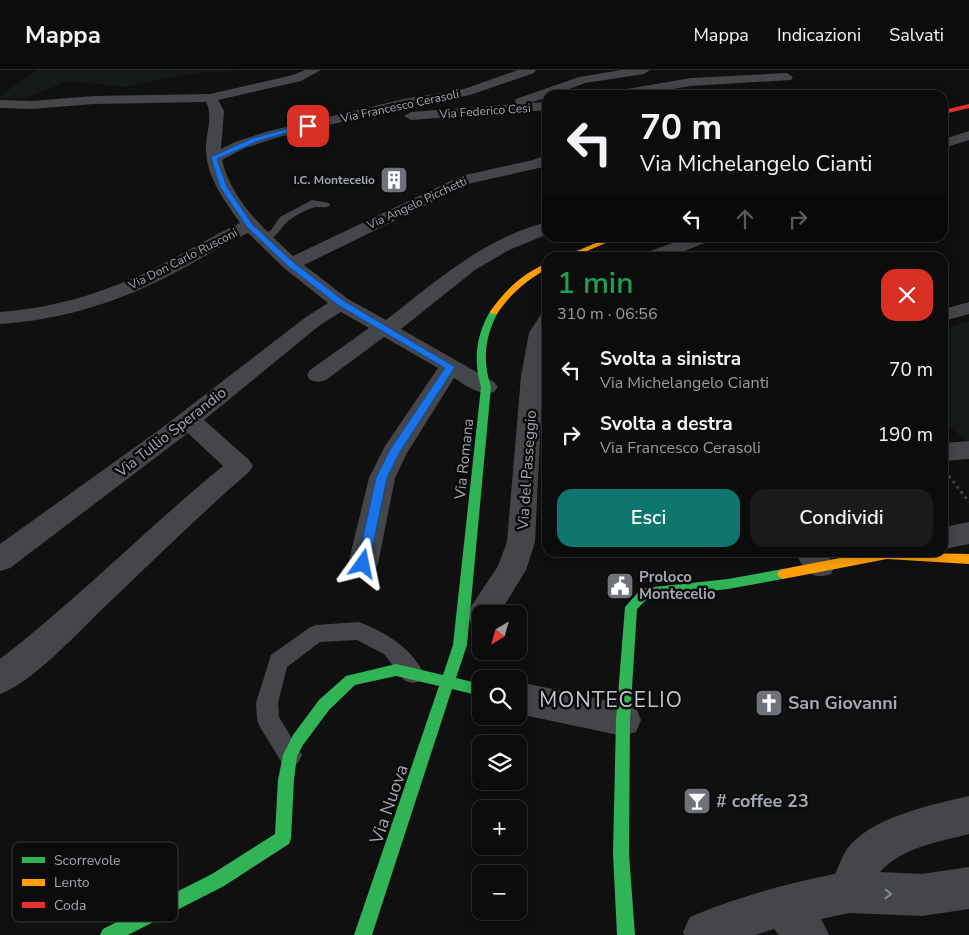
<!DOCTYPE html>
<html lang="it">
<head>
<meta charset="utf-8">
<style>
	:root { --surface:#0c0c0d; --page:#1a1a1b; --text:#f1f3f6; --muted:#9a9b9d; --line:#2c2c2e; --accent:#0f766e }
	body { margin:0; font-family:"Nunito Sans",sans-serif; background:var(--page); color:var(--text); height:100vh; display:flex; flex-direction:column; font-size:19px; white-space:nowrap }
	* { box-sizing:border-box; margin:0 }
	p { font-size:16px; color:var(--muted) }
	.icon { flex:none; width:28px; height:28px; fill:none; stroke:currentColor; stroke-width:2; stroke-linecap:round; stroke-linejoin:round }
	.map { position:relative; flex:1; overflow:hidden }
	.side { position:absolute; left:542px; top:182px; width:406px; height:305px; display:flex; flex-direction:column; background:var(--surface); border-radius:15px; box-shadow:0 2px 12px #0003,0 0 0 1px var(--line) }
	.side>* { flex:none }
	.guide { position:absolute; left:542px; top:20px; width:406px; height:152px; border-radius:15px; box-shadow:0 2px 12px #0003,0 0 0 1px var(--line); background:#0c0c0d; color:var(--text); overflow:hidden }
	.needle { width:32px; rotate:217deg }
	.buttons { position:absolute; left:472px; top:535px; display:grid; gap:10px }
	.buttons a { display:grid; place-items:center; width:55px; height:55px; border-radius:10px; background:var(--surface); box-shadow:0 2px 12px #0003,0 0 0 1px var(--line); font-size:25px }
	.pin { position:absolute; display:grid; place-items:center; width:42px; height:42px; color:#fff; margin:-21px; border-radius:10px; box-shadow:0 2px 8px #0006 }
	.me { position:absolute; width:55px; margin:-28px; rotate:12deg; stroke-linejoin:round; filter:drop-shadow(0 0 4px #0008) }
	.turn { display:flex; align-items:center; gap:18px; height:105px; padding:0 15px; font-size:22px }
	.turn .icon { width:65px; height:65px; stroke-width:2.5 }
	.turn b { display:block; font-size:35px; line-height:42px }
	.lanes { display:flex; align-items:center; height:48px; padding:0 15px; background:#0003; justify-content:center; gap:25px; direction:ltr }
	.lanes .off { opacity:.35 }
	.round { display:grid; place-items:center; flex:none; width:52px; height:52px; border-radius:15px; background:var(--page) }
	.overview { display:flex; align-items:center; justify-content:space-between; height:85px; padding:0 15px }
	h1 { font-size:30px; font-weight:600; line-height:38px; color:#1e9e55 }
	.button { display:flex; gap:10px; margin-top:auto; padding:10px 15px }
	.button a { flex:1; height:58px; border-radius:15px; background:var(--accent); color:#fff; font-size:20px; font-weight:600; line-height:58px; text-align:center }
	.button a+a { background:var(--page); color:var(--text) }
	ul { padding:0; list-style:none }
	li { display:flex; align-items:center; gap:15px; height:65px; padding:0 15px }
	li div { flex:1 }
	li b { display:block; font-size:19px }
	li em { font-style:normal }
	header { display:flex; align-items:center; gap:30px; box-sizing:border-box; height:70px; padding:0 25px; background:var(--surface); border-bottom:1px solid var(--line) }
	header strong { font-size:24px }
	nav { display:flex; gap:28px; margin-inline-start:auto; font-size:18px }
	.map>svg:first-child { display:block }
	.green { fill:#151a16 }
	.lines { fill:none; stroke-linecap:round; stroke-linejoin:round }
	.path { stroke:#46474a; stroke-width:3; stroke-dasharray:2.5 4; stroke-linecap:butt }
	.lane { fill:#444649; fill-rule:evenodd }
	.street { fill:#444649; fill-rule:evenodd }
	.fast { fill:#30b455; fill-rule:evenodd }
	.slow { fill:#ff9f0a; fill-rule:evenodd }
	.jam { fill:#e5322d; fill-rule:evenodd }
	.oneway { stroke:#868a91 }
	.route { fill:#1a73e8; stroke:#114b97 }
	.labels { text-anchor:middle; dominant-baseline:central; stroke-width:5; stroke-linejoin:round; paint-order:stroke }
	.far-street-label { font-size:12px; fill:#a2a7b0; stroke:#0b0b0c }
	.far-poi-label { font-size:12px; font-weight:bold; fill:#a2a7b0; stroke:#0b0b0c; text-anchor:end }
	.street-label { font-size:15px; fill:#a2a7b0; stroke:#0b0b0c }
	.poi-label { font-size:15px; font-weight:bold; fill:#a2a7b0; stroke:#0b0b0c; text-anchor:start }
	.near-poi-label { font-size:18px; font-weight:bold; fill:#a2a7b0; stroke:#0b0b0c; text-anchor:start }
	.near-street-label { font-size:18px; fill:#a2a7b0; stroke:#0b0b0c }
	.near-quarter-label { font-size:21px; letter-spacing:1px; fill:#c3c6cd; stroke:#0b0b0c }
	.key { fill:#0b0b0c; stroke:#383a3d; stroke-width:1 }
	.key-label { font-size:14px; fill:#a2a7b0 }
</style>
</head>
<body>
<header>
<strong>Mappa</strong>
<nav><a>Mappa</a><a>Indicazioni</a><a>Salvati</a></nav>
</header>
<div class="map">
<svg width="969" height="865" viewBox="0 0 969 865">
	<rect width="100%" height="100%" fill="#101011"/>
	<g class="green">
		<polygon points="38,0 255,0 208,2 162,9 127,17 68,11 26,28 0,28 0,26"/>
		<polygon points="969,251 969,371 944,354 944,259"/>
	</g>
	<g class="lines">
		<polyline class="path" points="949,406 969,432"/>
		<g class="lane">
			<path d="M312,130L329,133L330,135C324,140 318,135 312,138C305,140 293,147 287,152C279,160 273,174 259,170L257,168L271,160L280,147Z"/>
			<path d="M359,552C385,562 412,578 424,604L421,611L413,613L405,611L384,584L357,570L320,572L287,597L278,633L279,647L302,685L298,693L290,696L282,693L260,657L257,650L256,633L271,585L309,558L316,555Z"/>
		</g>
		<g class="street">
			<path d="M305,0H321L301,11L218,30L224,41L221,79L235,72L269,61L404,29L464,19L518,0H536L534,3L470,25L404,37L279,67L245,78L222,90C232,131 263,158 293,186L461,106L533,90L548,84V95L543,97L472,113L304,195L348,229L386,250C435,212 485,167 548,152V164L509,180L475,200L401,259L494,312L498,317L494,322C479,326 467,316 454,308L407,383L395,408L378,494L374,502L363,506L352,502L348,494L369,408L385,376L438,298L384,267L326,310L318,312L310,310L307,305L310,300L369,258L341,242L320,255L204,350L249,390L253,396L249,402C197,447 149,495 99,542C75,566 31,613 0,624V589C78,529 147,458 223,396L188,363L10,498L0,501V474L159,360L306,247L328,233L284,198L248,163C224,174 201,189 178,201C122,231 63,250 0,254V242C58,238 113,220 165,193C190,180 214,165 240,153C225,131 207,108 206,81C205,64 214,48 206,32L94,34L32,39L0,38V30L32,31L94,26L210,24L293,5Z"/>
			<polygon points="622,0 650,0 644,4 585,13 553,25 548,25 548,27 529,33 548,32 548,40 411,50 404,46 411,42 516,34 515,32 516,29 579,7"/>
			<polygon points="787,3 793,7 791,10 691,16 637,25 609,25 615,21 691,8"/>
			<polygon points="969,61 969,70 944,78 944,69"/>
			<polygon points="686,168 710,168 707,172 667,188 640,188 642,184"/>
			<polygon points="969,232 969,244 944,251 944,239"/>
			<polygon points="548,242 548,282 543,306 535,472 526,500 499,544 481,544 481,557 471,553 466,544 498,496 507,472 521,306 529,263 541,244"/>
			<polygon points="969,371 969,389 944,391 944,373"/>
			<polygon points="969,452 969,474 944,479 944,457"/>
			<path d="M795,482H826L835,496L831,504C810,511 804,499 795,482Z"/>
			<polygon points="519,612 623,634 636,638 641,650 636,662 623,666 519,644"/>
			<path d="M969,726V764C939,772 902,777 880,802L922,804L969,797V839L922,846L849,843L821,849L829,865H779L774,859L755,865H685L683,862L690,847C737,827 785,814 835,804C839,796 842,786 847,779C871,747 931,735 969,726Z"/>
		</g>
		<g class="fast">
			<path d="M494,239L498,242C485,267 482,290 491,317L467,575L456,608L481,614V626L452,619L372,865H354L439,616L396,606L355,615L329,640L303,675L297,686L294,710L291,768L289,774L224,816L128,865H100L103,859L212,804L275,764L278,710L283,685L293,665L319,630L346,606L396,594L443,605L453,575L481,317C473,290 476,264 491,240Z"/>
			<polygon points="783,499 787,501 789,504 787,507 783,509 728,519 648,528 637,539 630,650 629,784 635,865 617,865 613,784 616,650 625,537 641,519 645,518 728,509"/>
		</g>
		<g class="slow">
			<polygon points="608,168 617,168 571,188 560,188"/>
			<path d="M548,193V198C527,210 510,224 497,244H491L490,242C504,221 524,202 548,193Z"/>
			<polygon points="871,482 969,484 969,494 887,489 783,509 779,507 777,504 779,501 783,499"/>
		</g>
		<polygon class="jam" points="969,34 969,38 944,44 944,40"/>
	</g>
	<defs><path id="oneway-chevron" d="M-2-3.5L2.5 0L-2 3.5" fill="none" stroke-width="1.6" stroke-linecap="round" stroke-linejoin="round" transform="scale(1.25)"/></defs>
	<use class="oneway" href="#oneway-chevron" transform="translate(888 824) rotate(2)"/>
	<polygon class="route" points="305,54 310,56 258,71 217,89 227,117 252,154 293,192 344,231 455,297 399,383 387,408 369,494 368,498 359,498 357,494 376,408 390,380 445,298 338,235 288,196 247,157 220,117 211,87 253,68"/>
	<defs>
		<symbol id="building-square" viewBox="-11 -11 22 22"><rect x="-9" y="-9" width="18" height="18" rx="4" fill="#6f7278" stroke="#0b0b0c"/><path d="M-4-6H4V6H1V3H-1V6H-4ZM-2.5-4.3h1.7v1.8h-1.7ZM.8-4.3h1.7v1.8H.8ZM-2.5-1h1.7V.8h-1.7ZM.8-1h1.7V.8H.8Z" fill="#fff"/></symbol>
		<symbol id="civic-square" viewBox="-11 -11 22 22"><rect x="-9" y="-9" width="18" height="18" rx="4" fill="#6f7278" stroke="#0b0b0c"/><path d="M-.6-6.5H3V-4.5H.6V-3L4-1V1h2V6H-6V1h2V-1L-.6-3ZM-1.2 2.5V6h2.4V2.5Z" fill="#fff"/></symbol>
		<symbol id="church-square" viewBox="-11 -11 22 22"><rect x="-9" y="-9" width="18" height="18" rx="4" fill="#6f7278" stroke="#0b0b0c"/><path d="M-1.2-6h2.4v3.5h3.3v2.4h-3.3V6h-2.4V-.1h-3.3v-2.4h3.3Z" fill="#fff"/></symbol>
		<symbol id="bar-square" viewBox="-11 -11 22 22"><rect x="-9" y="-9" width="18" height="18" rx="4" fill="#6f7278" stroke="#0b0b0c"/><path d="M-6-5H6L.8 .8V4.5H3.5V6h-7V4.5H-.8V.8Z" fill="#fff"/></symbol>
	</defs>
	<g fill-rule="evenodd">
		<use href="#building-square" x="378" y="94" width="32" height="32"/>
		<use href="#civic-square" x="604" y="500" width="32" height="32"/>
		<use href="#church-square" x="753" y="617" width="32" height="32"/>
		<use href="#bar-square" x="681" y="715" width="32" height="32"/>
	</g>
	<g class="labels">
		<g class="far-street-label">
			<text transform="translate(400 36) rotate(-12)">Via Francesco Cerasoli</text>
			<text transform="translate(485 41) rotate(-4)">Via Federico Cesi</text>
			<text transform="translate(417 133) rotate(-25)">Via Angelo Picchetti</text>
			<text transform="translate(183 189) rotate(-27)">Via Don Carlo Rusconi</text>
		</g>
		<g class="far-poi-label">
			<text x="375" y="110">I.C. Montecelio</text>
		</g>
		<g class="street-label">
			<text transform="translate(171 362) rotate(-38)">Via Tullio Sperandio</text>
			<text transform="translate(464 389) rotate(-84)">Via Romana</text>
			<text transform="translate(527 400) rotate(-86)">Via del Passeggio</text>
		</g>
		<g class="poi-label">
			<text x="639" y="507">Proloco<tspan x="639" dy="17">Montecelio</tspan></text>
		</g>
		<g class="near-poi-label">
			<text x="788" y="633">San Giovanni</text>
			<text x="716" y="731"># coffee 23</text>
		</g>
		<g class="near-street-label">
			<text transform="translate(389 734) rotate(-71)">Via Nuova</text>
		</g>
		<g class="near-quarter-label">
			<text x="611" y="630">MONTECELIO</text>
		</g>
	</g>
	<rect x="12" y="772" width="166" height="80" rx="8" class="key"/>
	<rect x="22" y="787" width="23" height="6" fill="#30b455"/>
	<rect x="22" y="809" width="23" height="7" fill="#ff9f0a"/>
	<rect x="22" y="832" width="23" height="6" fill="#e5322d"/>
	<g class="key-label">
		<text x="54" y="795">Scorrevole</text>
		<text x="54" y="817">Lento</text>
		<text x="54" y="840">Coda</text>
	</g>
</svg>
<div class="buttons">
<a><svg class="needle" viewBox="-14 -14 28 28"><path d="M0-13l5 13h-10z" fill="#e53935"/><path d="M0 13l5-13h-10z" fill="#9a9b9d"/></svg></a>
<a><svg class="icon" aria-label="search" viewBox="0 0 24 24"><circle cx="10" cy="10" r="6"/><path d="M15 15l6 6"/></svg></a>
<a><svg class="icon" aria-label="layers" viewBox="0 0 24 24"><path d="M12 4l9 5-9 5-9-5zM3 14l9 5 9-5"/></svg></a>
<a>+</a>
<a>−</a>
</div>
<div class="pin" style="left:308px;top:56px;background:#d93025"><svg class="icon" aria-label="arrive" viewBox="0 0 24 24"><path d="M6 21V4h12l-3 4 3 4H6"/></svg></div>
<svg class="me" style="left:363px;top:494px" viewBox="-20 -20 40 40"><path d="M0-17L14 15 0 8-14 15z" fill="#1a73e8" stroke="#fff" stroke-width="4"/></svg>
<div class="guide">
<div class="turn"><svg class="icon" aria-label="left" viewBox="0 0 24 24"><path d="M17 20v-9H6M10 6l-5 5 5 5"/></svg><div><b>70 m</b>Via Michelangelo Cianti</div></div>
<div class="lanes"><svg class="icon" aria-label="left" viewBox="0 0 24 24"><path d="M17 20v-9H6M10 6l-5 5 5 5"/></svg><svg class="icon off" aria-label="ahead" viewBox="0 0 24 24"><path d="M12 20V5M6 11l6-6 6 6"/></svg><svg class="icon off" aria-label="right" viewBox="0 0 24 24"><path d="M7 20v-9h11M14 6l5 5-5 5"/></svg></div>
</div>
<section class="side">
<div class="overview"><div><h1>1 min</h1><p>310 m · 06:56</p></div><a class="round" style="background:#d93025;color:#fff"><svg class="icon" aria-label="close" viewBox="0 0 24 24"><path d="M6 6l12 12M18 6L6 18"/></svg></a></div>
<ul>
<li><svg class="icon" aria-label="left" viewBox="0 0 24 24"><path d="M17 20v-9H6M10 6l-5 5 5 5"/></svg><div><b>Svolta a sinistra</b><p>Via Michelangelo Cianti</p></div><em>70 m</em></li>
<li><svg class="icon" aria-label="right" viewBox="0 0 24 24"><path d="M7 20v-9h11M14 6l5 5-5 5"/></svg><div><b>Svolta a destra</b><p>Via Francesco Cerasoli</p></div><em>190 m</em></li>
</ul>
<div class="button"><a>Esci</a><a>Condividi</a></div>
</section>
</div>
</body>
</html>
